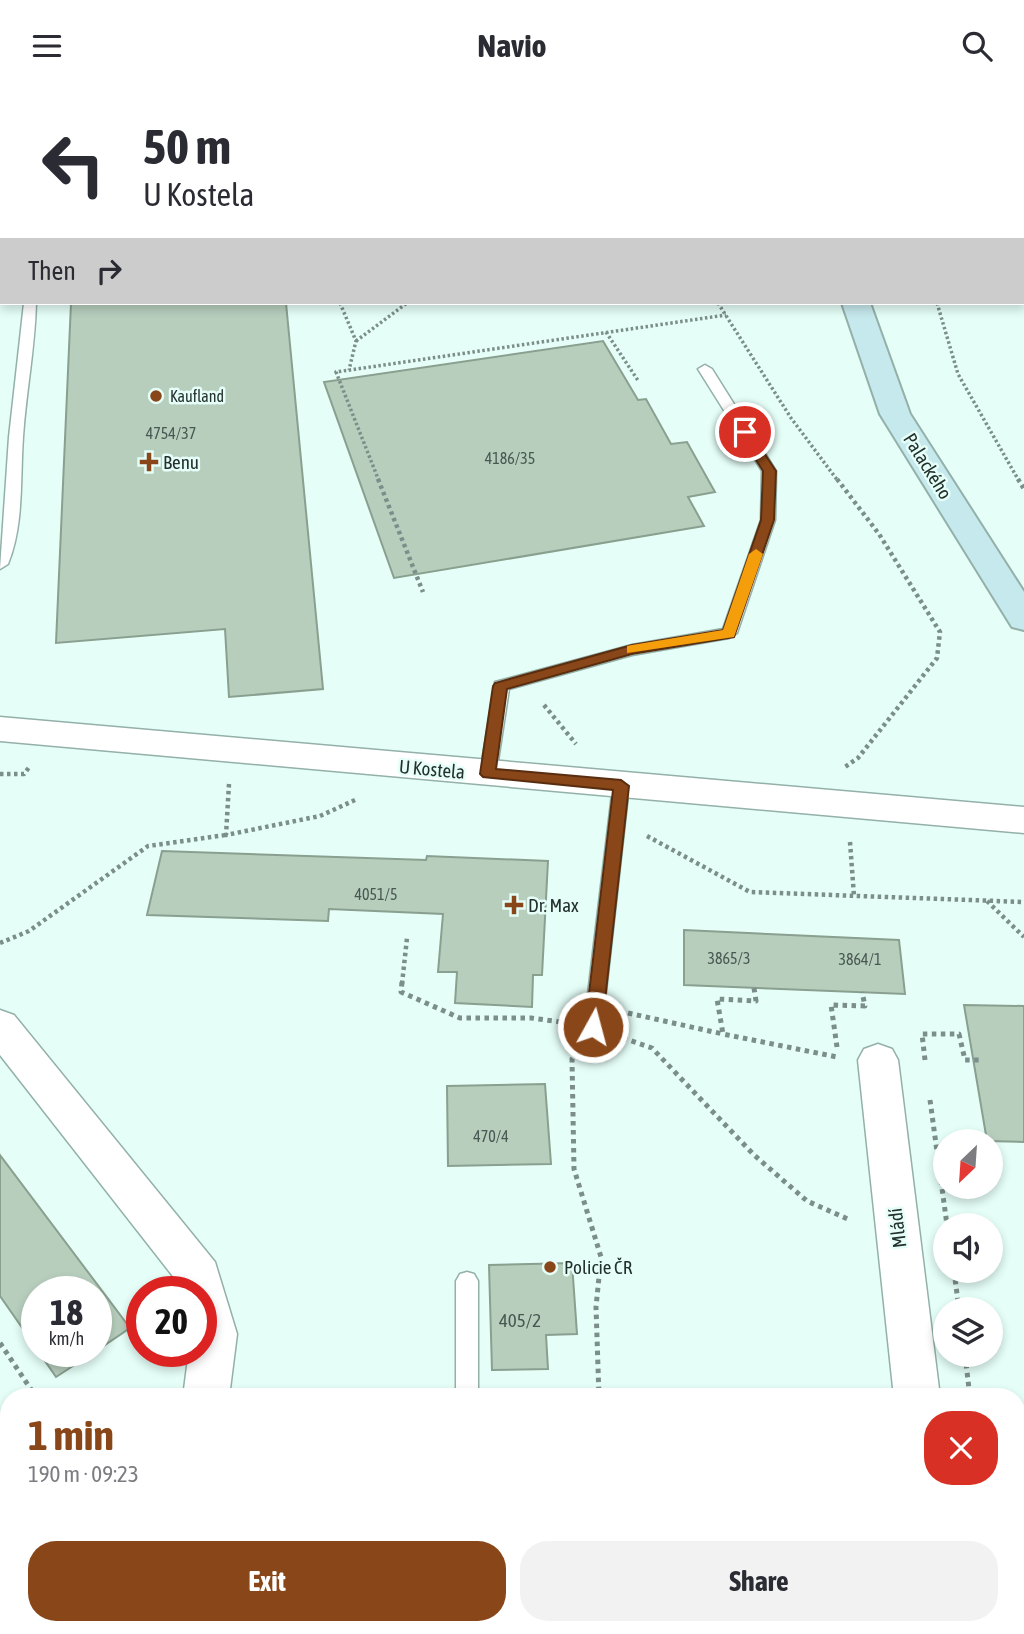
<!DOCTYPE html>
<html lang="en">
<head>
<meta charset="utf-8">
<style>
	:root { --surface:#fff; --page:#f2f2f3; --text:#2b2b33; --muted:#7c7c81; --accent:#894618 }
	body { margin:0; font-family:"Asap Condensed",sans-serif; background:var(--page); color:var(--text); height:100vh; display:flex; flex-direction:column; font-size:26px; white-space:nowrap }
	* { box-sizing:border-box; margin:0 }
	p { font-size:23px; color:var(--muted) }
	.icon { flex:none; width:38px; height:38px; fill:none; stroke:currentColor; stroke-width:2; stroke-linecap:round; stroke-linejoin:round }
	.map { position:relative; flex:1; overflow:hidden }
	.details { position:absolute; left:0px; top:1297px; width:1026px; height:247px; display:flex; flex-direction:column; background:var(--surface); border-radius:28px 28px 0 0; box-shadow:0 4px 10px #0003 }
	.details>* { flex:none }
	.hud { position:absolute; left:0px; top:0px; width:1026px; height:214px; box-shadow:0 4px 10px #0003; background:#fff; color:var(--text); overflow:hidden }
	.needle { width:46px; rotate:205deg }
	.buttons { position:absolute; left:933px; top:1038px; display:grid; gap:14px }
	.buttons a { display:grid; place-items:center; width:70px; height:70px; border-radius:50%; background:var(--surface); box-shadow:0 4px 10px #0003; font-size:35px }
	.speed { position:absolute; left:21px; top:1185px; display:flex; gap:14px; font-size:35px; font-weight:700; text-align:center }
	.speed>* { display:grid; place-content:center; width:91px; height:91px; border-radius:50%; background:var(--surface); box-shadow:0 4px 10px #0003; line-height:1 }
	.speed small { font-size:18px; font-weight:400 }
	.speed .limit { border:10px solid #d22; background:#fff; color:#111 }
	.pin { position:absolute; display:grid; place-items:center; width:60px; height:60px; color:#fff; margin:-30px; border:4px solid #fff; border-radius:50%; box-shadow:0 2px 7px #0007 }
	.me { position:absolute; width:77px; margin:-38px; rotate:7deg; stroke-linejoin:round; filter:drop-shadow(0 0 5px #0008) }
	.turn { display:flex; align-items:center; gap:24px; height:147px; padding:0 28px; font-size:32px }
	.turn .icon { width:91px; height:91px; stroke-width:2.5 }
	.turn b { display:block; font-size:49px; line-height:60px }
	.then { display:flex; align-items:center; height:66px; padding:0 28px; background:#0003; gap:14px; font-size:26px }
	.round { display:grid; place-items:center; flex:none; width:74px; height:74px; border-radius:28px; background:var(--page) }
	.headline { display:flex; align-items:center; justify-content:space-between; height:119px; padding:0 28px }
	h1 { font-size:42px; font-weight:700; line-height:52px; color:var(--accent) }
	.primary-button { display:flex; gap:14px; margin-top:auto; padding:14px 28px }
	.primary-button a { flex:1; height:80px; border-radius:28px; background:var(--accent); color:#fff; font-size:28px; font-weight:700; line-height:80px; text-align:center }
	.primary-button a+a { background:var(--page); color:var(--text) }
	header { display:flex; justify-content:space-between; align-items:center; height:91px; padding:0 28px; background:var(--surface); font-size:32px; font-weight:700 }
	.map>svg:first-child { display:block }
	.building { fill:#b7cebd; stroke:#899f8f; stroke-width:2 }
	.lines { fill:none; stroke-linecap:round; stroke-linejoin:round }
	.lane-casing { stroke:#93b0a9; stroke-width:3 }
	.street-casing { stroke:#93b0a9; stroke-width:3 }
	.secondary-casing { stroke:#93b0a9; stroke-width:4 }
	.path-far2 { stroke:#7c8e8a; stroke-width:3.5; stroke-dasharray:2.5 2.5; stroke-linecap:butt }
	.path-far1 { stroke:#7c8e8a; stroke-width:4.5; stroke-dasharray:3.5 3.5; stroke-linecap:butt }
	.path { stroke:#7c8e8a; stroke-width:5; stroke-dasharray:4.5 4.5; stroke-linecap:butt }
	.lane { fill:#fff; fill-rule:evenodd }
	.street { fill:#fff; fill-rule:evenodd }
	.secondary { fill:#c6e9ed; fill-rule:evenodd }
	.route { fill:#894618; stroke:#592e10; stroke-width:2 }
	.slow { fill:#f59e0b }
	.poi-dot { fill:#894618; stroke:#e5fef8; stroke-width:2.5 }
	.labels { text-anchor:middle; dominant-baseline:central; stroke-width:5; stroke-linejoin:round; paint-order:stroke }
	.far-poi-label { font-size:16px; fill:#24302e; stroke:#e5fef8; text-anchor:start }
	.number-label { font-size:16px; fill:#495852 }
	.poi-label { font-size:19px; fill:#24302e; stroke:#e5fef8; text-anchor:start }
	.street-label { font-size:19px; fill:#24302e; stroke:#e5fef8 }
	.near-number-label { font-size:19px; fill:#495852 }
</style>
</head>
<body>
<header><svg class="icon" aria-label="menu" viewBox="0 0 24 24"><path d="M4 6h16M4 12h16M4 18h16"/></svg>Navio<svg class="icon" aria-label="search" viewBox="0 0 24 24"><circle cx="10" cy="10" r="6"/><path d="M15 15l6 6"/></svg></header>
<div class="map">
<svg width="1024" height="1543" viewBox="0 0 1024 1543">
	<rect width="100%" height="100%" fill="#e5fef8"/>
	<g class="building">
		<polygon points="71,212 286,212 323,598 229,606 225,538 56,552"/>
		<polygon points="603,250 638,309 646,308 671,353 687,351 715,401 688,406 704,435 394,487 324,291"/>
		<polygon points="162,760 426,769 427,765 548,770 542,884 533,884 532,916 455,912 457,881 438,881 443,823 329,818 328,830 147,824"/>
		<polygon points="684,839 899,849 905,903 684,894"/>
		<polygon points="964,914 1024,915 1024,1051 987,1050"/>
		<polygon points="545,993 551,1073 448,1075 447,995"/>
		<polygon points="0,1064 130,1237 96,1260 96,1200 37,1200 37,1258 0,1205"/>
		<polygon points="572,1172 577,1243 546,1244 548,1278 492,1279 489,1174"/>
		<polygon points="38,1260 96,1260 56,1286"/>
	</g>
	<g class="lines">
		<defs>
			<g id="lane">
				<rect x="0" y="204" width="2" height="8"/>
				<path d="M24,212H36C35,257 26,301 23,346C20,388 24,434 8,473L0,478L9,346Z"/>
				<polygon points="705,274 712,278 776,380 775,429 737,542 729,547 632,564 509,598 496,683 488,689 482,687 480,683 495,591 632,554 723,538 761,429 762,380 698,278"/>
				<polygon points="621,689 629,695 602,936 600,941 586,941 584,936 613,695"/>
				<polygon points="467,1181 474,1183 478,1190 478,1306 456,1306 456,1190 460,1183"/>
			</g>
			<g id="street">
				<rect x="11" y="0" width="24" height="2"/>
				<polygon points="123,0 147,0 147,2 124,2"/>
				<polygon points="632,0 669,0 631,2"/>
				<polygon points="0,104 2,104 0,120"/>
				<polygon points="0,626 1024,716 1024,742 0,650"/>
				<polygon points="0,919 14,924 215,1171 237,1243 229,1306 183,1306 189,1260 201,1260 201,1200 181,1200 179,1193 0,964"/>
				<polygon points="878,953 892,958 898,969 940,1306 894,1306 858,969 864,958"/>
				<polygon points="0,1340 9,1341 9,1385 0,1384"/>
				<polygon points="1017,1427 1024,1427 1024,1475 1017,1474"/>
				<polygon points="792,1535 842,1535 843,1543 793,1543"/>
			</g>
			<g id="secondary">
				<rect x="795" y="0" width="24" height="2"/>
				<polygon points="842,212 870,212 910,323 1024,501 1024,539 1012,536 880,323"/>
			</g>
		</defs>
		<use href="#lane" class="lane-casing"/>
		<use href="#street" class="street-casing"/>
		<use href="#secondary" class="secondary-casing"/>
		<g class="path-far2">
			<polyline points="576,2 590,0"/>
			<polyline points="0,54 2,63"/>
			<polyline points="340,212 356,250 349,279"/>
			<polyline points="718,212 791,327 838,390"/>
			<polyline points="937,212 958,283 1019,390"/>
			<polyline points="606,241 639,291"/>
			<polyline points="356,250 407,212"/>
			<polyline points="379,390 336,281 726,224"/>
		</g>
		<g class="path-far1">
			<polyline points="378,388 423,501"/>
			<polyline points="837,388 879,443 940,541 937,567 858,667 845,676"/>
			<polyline points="1018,388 1024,398"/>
			<polyline points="544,614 576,653"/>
			<polyline points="0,683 24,683 30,675"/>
			<polyline points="229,693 226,744 320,725 355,709"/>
			<polyline points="647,745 750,801 1024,811"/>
			<polyline points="850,751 854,805"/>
			<polyline points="987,810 1024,846"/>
			<polyline points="0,852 29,840 148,755 226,744"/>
			<polyline points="402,893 407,847"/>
		</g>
		<g class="path">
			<polyline points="402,891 401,901 460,927 531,927 561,931"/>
			<polyline points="754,897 756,910 717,908 723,943 837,966"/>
			<polyline points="628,922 723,943"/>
			<polyline points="623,947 652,957 754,1064 807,1110 850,1129"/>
			<polyline points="837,956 831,914 865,915 862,901"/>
			<polyline points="578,960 572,968 574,1078 601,1166 596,1216 599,1306"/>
			<polyline points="925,969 922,943 959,943 965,969 982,969"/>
			<polyline points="930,1009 947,1134"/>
			<polyline points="954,1180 959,1218"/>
			<polyline points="0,1252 36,1306"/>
			<polyline points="965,1264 970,1306"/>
			<polyline points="383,1535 389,1543"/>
			<polyline points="650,1535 657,1543"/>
			<polyline points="971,1535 1024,1539"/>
		</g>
		<use href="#lane" class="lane"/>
		<use href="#street" class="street"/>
		<use href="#secondary" class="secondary"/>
	</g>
	<polygon class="route" points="740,339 749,339 776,380 774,429 734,546 632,563 507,598 496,678 621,689 629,695 602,936 593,942 585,936 613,699 483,686 480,683 493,595 495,592 632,554 723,539 761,429 763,380 738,341"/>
	<polygon class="slow" points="756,458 763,463 734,546 627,562 627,555 632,554 723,539 749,463"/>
	<g class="poi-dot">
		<circle cx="156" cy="305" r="7"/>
		<path d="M145.5 360.5h7v7h7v7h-7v7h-7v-7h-7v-7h7z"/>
		<path d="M510.5 803.5h7v7h7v7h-7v7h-7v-7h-7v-7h7z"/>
		<circle cx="550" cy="1176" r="7"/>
	</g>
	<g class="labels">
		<g class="far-poi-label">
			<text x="170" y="305">Kaufland</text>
		</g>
		<g class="number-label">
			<text x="171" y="342">4754/37</text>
			<text x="510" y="367">4186/35</text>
			<text x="376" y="803">4051/5</text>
			<text x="729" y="867">3865/3</text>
			<text x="860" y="868">3864/1</text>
			<text x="491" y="1045">470/4</text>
		</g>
		<g class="poi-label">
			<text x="163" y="371">Benu</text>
			<text x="528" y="814">Dr. Max</text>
			<text x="564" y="1176">Policie ČR</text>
		</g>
		<g class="street-label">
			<text transform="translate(928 375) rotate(58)">Palackého</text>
			<text transform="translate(432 678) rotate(5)">U Kostela</text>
			<text transform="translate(897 1137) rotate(-97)">Mládí</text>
		</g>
		<g class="near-number-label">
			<text x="520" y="1229">405/2</text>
		</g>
	</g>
</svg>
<div class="buttons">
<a><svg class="needle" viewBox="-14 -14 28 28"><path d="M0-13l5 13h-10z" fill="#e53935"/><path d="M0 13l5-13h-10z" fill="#7c7c81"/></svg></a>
<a><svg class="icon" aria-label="sound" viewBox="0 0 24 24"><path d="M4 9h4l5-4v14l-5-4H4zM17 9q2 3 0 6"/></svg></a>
<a><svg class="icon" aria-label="layers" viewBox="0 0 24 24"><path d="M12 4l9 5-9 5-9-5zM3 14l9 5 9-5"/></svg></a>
</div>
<div class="speed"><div>18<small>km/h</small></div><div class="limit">20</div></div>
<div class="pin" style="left:745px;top:341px;background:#d93025"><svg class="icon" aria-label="arrive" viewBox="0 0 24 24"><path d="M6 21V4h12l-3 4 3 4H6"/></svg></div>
<svg class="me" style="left:593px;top:936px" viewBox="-20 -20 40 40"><circle r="17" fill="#894618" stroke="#fff" stroke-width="3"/><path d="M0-11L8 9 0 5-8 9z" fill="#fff"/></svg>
<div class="hud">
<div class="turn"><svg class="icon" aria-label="left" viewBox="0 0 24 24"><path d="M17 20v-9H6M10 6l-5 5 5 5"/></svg><div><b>50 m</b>U Kostela</div></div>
<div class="then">Then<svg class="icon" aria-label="right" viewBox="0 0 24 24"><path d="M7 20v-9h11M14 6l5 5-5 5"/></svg></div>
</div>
<section class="details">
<div class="headline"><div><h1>1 min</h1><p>190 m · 09:23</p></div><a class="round" style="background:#d93025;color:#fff"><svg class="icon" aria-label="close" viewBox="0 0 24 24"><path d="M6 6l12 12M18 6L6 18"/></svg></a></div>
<div class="primary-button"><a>Exit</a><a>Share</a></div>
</section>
</div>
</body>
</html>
